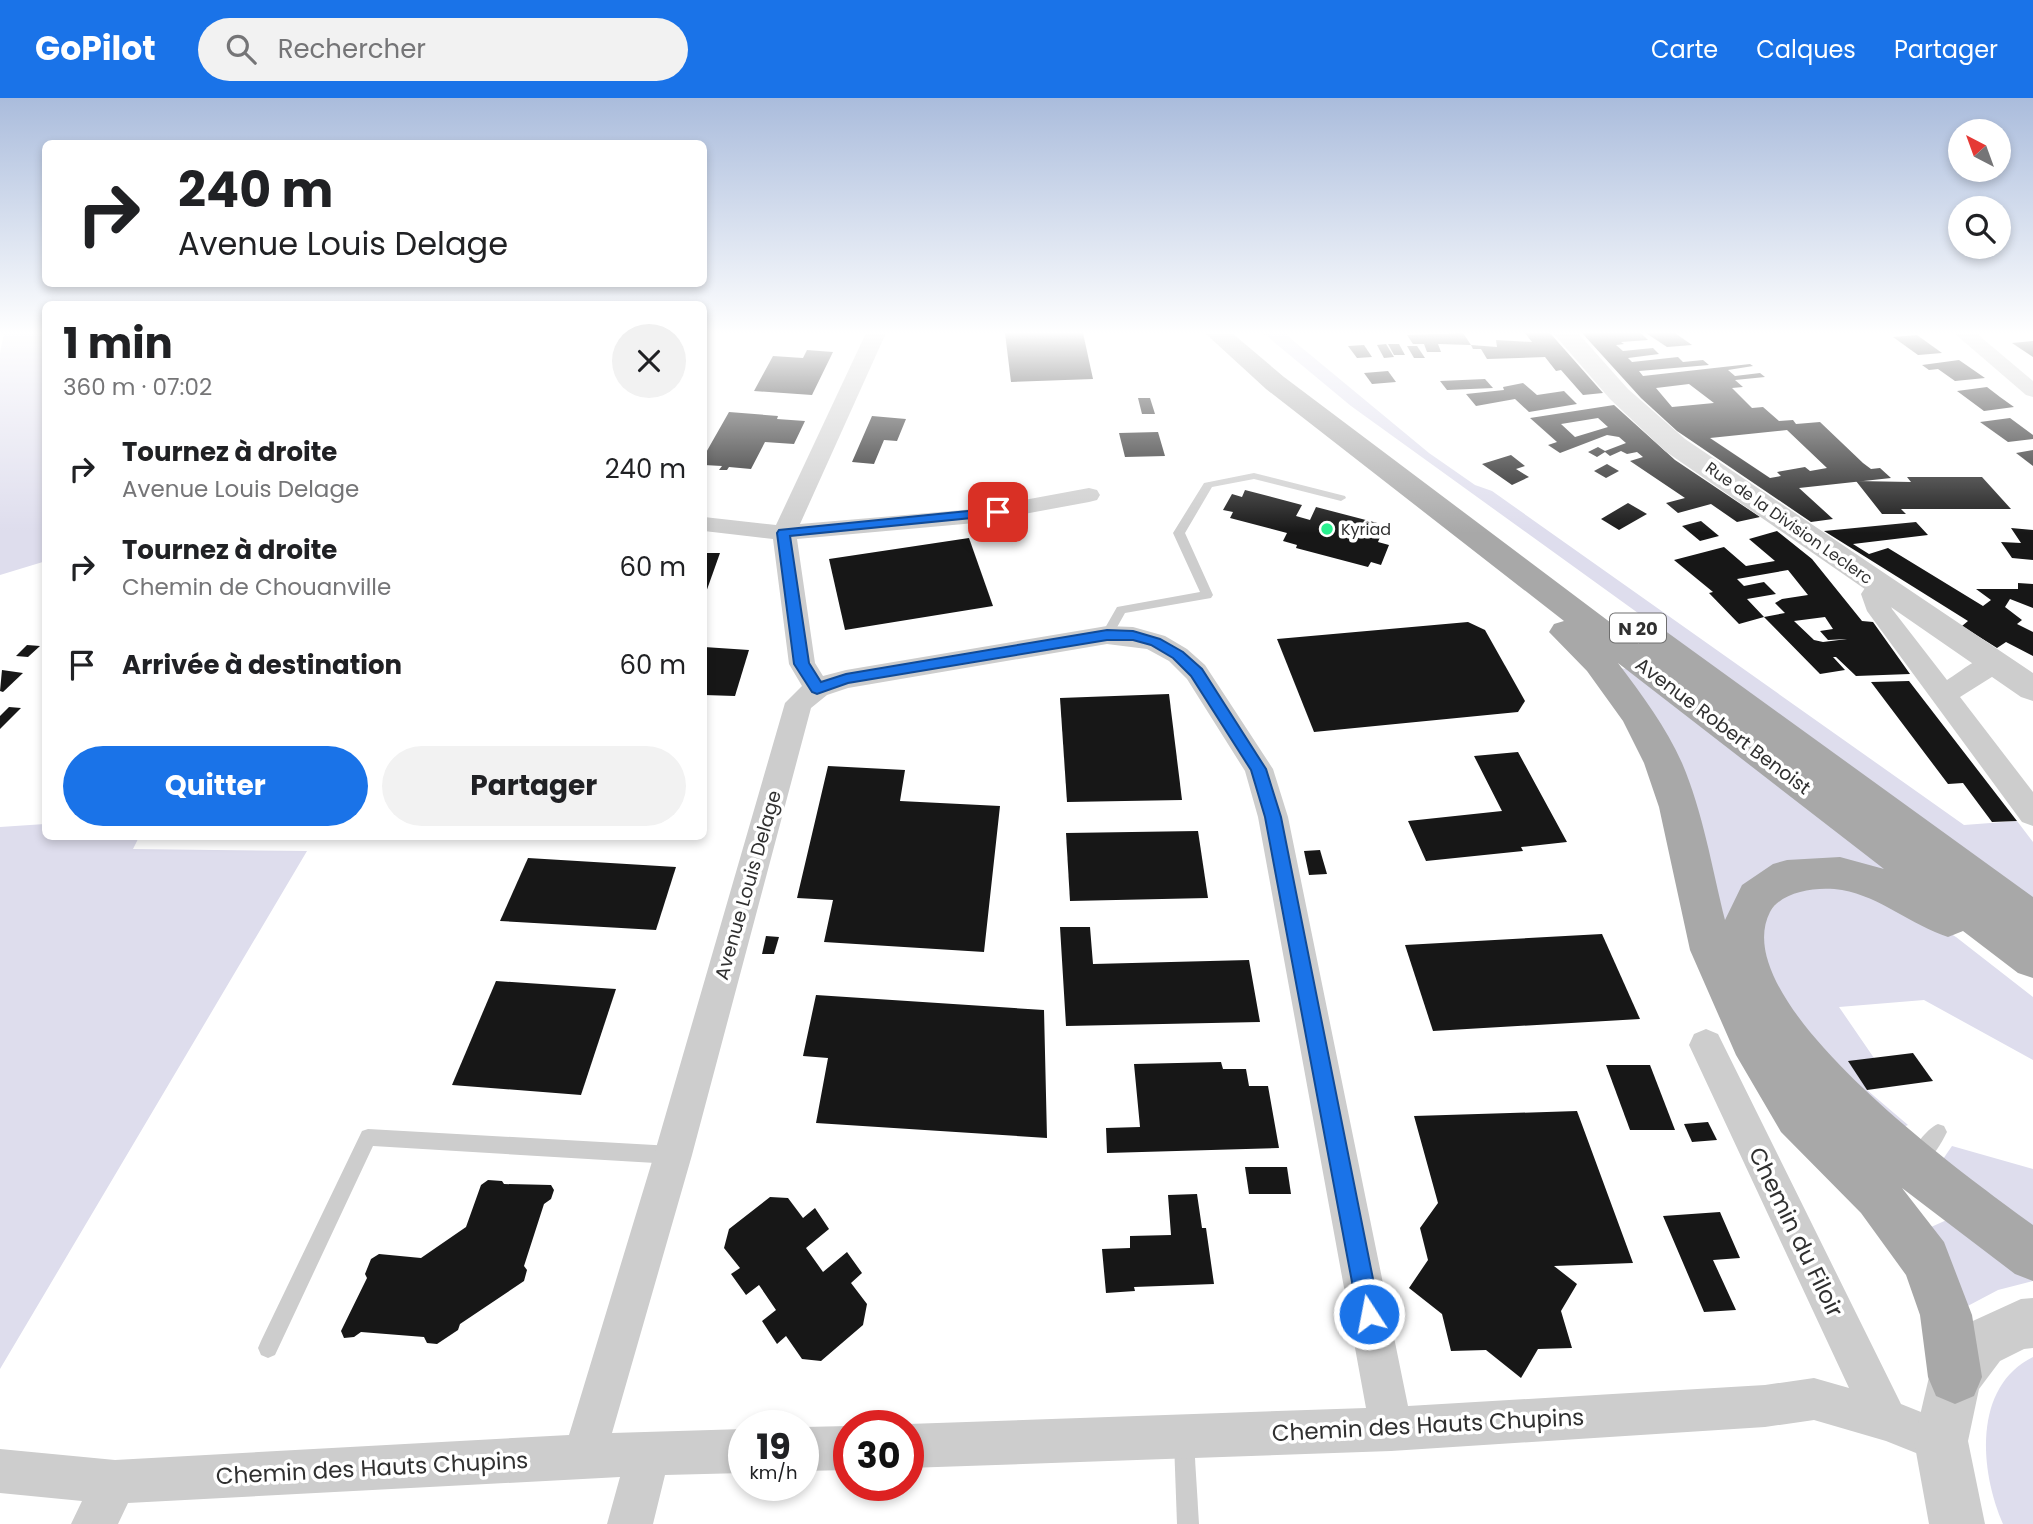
<!DOCTYPE html>
<html lang="fr">
<head>
<meta charset="utf-8">
<style>
	:root { --surface:#fff; --page:#f2f2f2; --text:#202124; --muted:#757577; --accent:#1a73e8 }
	body { margin:0; font-family:Poppins,sans-serif; background:var(--page); color:var(--text); height:100vh; display:flex; flex-direction:column; font-size:26px; white-space:nowrap }
	* { box-sizing:border-box; margin:0 }
	p { font-size:23px; color:var(--muted) }
	.icon { flex:none; width:38px; height:38px; fill:none; stroke:currentColor; stroke-width:2; stroke-linecap:round; stroke-linejoin:round }
	.map { position:relative; flex:1; overflow:hidden }
	.drawer { position:absolute; left:42px; top:203px; width:665px; height:539px; display:flex; flex-direction:column; background:var(--surface); border-radius:10px; box-shadow:0 4px 10px #0003 }
	.drawer>* { flex:none }
	.banner { position:absolute; left:42px; top:42px; width:665px; height:147px; border-radius:10px; box-shadow:0 4px 10px #0003; background:#fff; color:var(--text); overflow:hidden }
	.needle { width:46px; rotate:319deg }
	.tools { position:absolute; left:1948px; top:21px; display:grid; gap:14px }
	.tools a { display:grid; place-items:center; width:63px; height:63px; border-radius:50%; background:var(--surface); box-shadow:0 4px 10px #0003; font-size:35px }
	.speed { position:absolute; left:728px; top:1312px; display:flex; gap:14px; font-size:35px; font-weight:700; text-align:center }
	.speed>* { display:grid; place-content:center; width:91px; height:91px; border-radius:50%; background:var(--surface); box-shadow:0 4px 10px #0003; line-height:1 }
	.speed small { font-size:18px; font-weight:400 }
	.speed .limit { border:10px solid #d22; background:#fff; color:#111 }
	.pin { position:absolute; display:grid; place-items:center; width:60px; height:60px; color:#fff; margin:-30px; border-radius:14px; box-shadow:0 4px 10px #0006 }
	.me { position:absolute; width:77px; margin:-38px; rotate:349deg; stroke-linejoin:round; filter:drop-shadow(0 0 5px #0008) }
	.turn { display:flex; align-items:center; gap:24px; height:147px; padding:0 21px; font-size:32px }
	.turn .icon { width:91px; height:91px; stroke-width:2.5 }
	.turn b { display:block; font-size:49px; line-height:60px }
	.round { display:grid; place-items:center; flex:none; width:74px; height:74px; border-radius:37px; background:var(--page) }
	.summary { display:flex; align-items:center; justify-content:space-between; height:119px; padding:0 21px }
	h1 { font-size:42px; font-weight:700; line-height:52px }
	.button { display:flex; gap:14px; margin-top:auto; padding:14px 21px }
	.button a { flex:1; height:80px; border-radius:42px; background:var(--accent); color:#fff; font-size:28px; font-weight:700; line-height:80px; text-align:center }
	.button a+a { background:var(--page); color:var(--text) }
	ul { padding:0; list-style:none }
	li { display:flex; align-items:center; gap:21px; height:98px; padding:0 21px }
	li div { flex:1 }
	li b { display:block; font-size:26px }
	li em { font-style:normal }
	header { display:flex; align-items:center; gap:42px; box-sizing:border-box; height:98px; padding:0 35px; background:var(--accent); color:#fff }
	header strong { font-size:33px }
	nav { display:flex; gap:38px; margin-inline-start:auto; font-size:24px }
	.search { width:490px; height:63px; background:var(--page); display:flex; align-items:center; gap:18px; box-sizing:border-box; padding:0 24px; border-radius:38px; color:var(--muted); font-size:26px }
	.map>svg:first-child { display:block }
	.green { fill:#dedded }
	.building { fill:#171717; fill-rule:evenodd }
	.lines { fill:none; stroke-linecap:round; stroke-linejoin:round }
	.service { fill:#cdcdcd; fill-rule:evenodd }
	.minor { fill:#cdcdcd; fill-rule:evenodd }
	.tertiary { fill:#cdcdcd; fill-rule:evenodd }
	.primary { fill:#a8a8a8; fill-rule:evenodd }
	.route { fill:#1a73e8; stroke:#114b97; stroke-width:2 }
	.poi-dot { fill:#28f08f; stroke:#fff; stroke-width:2.5 }
	.labels { text-anchor:middle; dominant-baseline:central; stroke-width:7; stroke-linejoin:round; paint-order:stroke }
	.far-street-label { font-size:16px; fill:#303030; stroke:#fff }
	.far-poi-label { font-size:16px; fill:#303030; stroke:#fff; text-anchor:start }
	.shield { fill:#fff; stroke:#6e6e6e; stroke-width:2 }
	.shield-label { font-size:18px; font-weight:bold; fill:#303030 }
	.street-label { font-size:19px; fill:#303030; stroke:#fff }
	.near-street-label { font-size:23px; fill:#303030; stroke:#fff }
</style>
</head>
<body>
<header>
<strong>GoPilot</strong>
<div class="search"><svg class="icon" aria-label="search" viewBox="0 0 24 24"><circle cx="10" cy="10" r="6"/><path d="M15 15l6 6"/></svg>Rechercher</div>
<nav><a>Carte</a><a>Calques</a><a>Partager</a></nav>
</header>
<div class="map">
<svg width="2033" height="1426" viewBox="0 0 2033 1426">
	<rect width="100%" height="100%" fill="#fff"/>
	<g class="green">
		<polygon points="4,235 45,235 46,463 0,477 0,255"/>
		<polygon points="1263,235 1284,235 1429,355 1475,387 1492,393 1964,727 2017,723 2033,744 2033,800 1351,308"/>
		<path d="M1619,570L1627,571L1878,764L1895,781C1856,767 1787,749 1752,782C1735,799 1723,818 1726,843C1734,910 1832,1005 1878,1052L1868,1066C1841,1058 1820,1027 1804,1004C1771,959 1738,909 1720,856C1700,795 1699,729 1677,669C1665,636 1640,606 1618,580L1616,574Z"/>
		<polygon points="45,726 46,738 139,739 133,751 307,753 0,1271 0,729"/>
		<path d="M1834,788L1911,811L1956,839L2033,899V962L1924,902L1839,909L1874,960L1849,964L1867,992L1908,1027L1889,1035L1776,906L1760,828C1785,789 1791,793 1834,788Z"/>
		<polygon points="1952,1048 2033,1071 2033,1134 1939,1067"/>
		<polygon points="1960,1116 2033,1168 2033,1183 1998,1192 1962,1211 1920,1134"/>
		<path d="M2033,1259V1426H2003C1980,1374 1972,1289 2033,1259Z"/>
	</g>
	<g class="building">
		<polygon points="1005,235 1083,235 1093,281 1011,284"/>
		<polygon points="1463,235 1471,247 1497,249 1496,242 1532,244 1525,235 1550,235 1603,295 1583,297 1561,272 1556,273 1545,259 1487,261 1481,251 1473,251 1471,247 1440,246 1438,246 1441,254 1427,254 1424,246 1413,246 1407,237"/>
		<path d="M1582,235H1641L1648,242L1621,244L1624,246L1616,247L1623,253L1653,250L1659,256L1628,260L1632,264L1678,259L1683,264L1703,262L1709,267L1639,273L1643,278L1750,266L1753,268L1728,272L1735,278L1760,275L1765,279L1735,282L1743,289L1732,290L1752,310L1763,309L1779,323L1793,322L1796,326L1820,324L1863,365L1871,371L1880,370L1891,380L1799,390L1833,421L1811,424L1677,333L1641,300ZM1689,286L1714,305L1672,309L1656,290ZM1787,332L1827,370L1810,373L1805,369L1777,374L1781,378L1770,380L1710,340Z"/>
		<polygon points="1646,235 1675,235 1692,247 1667,249"/>
		<polygon points="1917,237 1942,255 1918,257 1893,239"/>
		<polygon points="2033,243 2033,259 2012,245"/>
		<polygon points="1386,246 1394,259 1384,260 1377,247"/>
		<polygon points="1388,246 1399,246 1405,257 1394,257"/>
		<polygon points="1364,247 1372,259 1357,260 1348,248"/>
		<polygon points="1407,248 1417,248 1425,260 1414,260"/>
		<polygon points="807,252 833,254 812,297 754,293 773,258 803,260"/>
		<polygon points="1959,262 1985,280 1955,283 1938,271 1929,272 1922,267"/>
		<polygon points="1388,273 1396,284 1372,286 1364,275"/>
		<polygon points="1485,281 1493,290 1447,292 1440,283"/>
		<polygon points="1523,285 1537,297 1564,293 1577,306 1529,314 1515,301 1476,308 1466,296 1504,292 1503,289"/>
		<polygon points="1987,289 2000,299 2014,309 1984,313 1957,293"/>
		<polygon points="1138,300 1150,300 1155,316 1142,316"/>
		<path d="M1614,307L1675,362L1760,419L1737,424L1711,406L1678,415L1666,405L1685,400L1630,363L1643,359L1637,354L1627,356L1621,353L1610,358L1605,354L1597,359L1588,354L1598,349L1605,353L1626,345L1619,339L1607,337L1560,355L1548,347L1557,344L1530,320ZM1598,320L1608,329L1575,339L1561,326Z"/>
		<polygon points="729,314 778,318 777,321 805,323 794,346 765,344 751,371 729,369 727,372 719,372 722,368 704,367 704,358"/>
		<polygon points="872,318 906,321 897,343 884,342 874,366 852,364"/>
		<polygon points="2010,320 2033,337 2033,341 2008,344 1980,324"/>
		<polygon points="1158,334 1165,358 1125,359 1119,335"/>
		<polygon points="2033,352 2033,368 2016,355"/>
		<polygon points="1511,357 1525,368 1516,371 1529,379 1512,387 1482,366"/>
		<polygon points="1607,366 1619,373 1606,380 1594,373"/>
		<polygon points="1907,379 1982,379 2011,411 1901,411 1906,416 1882,416 1856,383 1911,384"/>
		<polygon points="1245,392 1302,407 1296,418 1310,422 1316,409 1385,427 1378,444 1389,447 1381,467 1371,464 1368,469 1296,450 1297,447 1283,443 1287,435 1230,420 1233,414 1223,412 1232,396 1242,399"/>
		<polygon points="1628,405 1647,416 1619,432 1601,421"/>
		<polygon points="1701,423 1719,438 1700,443 1682,428"/>
		<polygon points="1916,424 1928,437 1853,446 1869,456 1888,450 1983,508 1991,502 1976,491 2018,491 2018,485 2033,486 2033,510 2010,501 2005,509 2022,522 2017,526 2033,534 2033,558 2006,544 1997,550 1962,528 1968,523 1824,433"/>
		<polygon points="2011,430 2033,432 2033,462 2012,460 2001,444 2021,445"/>
		<path d="M1777,433L1812,461L1862,523L1873,524L1910,576L1856,578L1836,559H1833L1845,572L1820,576L1764,519L1785,515L1775,505L1782,501L1808,497L1788,472L1737,481L1744,488L1764,484L1776,496L1747,501L1764,519L1739,526L1709,495L1713,494L1674,462L1724,449L1746,468L1775,463L1749,441ZM1825,519L1833,531L1820,533L1828,542L1847,541L1823,544L1814,542L1794,523Z"/>
		<polygon points="969,440 993,508 845,532 829,461"/>
		<polygon points="704,455 720,455 704,500"/>
		<polygon points="1468,524 1485,532 1525,603 1518,614 1314,634 1277,541"/>
		<polygon points="27,547 40,548 28,559 16,558"/>
		<polygon points="704,549 749,552 735,598 704,597"/>
		<polygon points="2,572 23,575 3,594 0,593"/>
		<polygon points="1909,583 2017,723 1992,724 1963,685 1948,686 1871,584"/>
		<polygon points="1169,596 1182,702 1067,704 1060,600"/>
		<polygon points="9,609 21,610 0,631 0,618"/>
		<polygon points="1518,654 1567,744 1521,749 1523,753 1426,763 1408,723 1502,713 1474,658"/>
		<polygon points="828,668 905,672 900,703 1000,708 984,854 824,844 833,802 797,800"/>
		<polygon points="1198,733 1208,800 1070,803 1066,735"/>
		<polygon points="1320,752 1327,776 1309,777 1304,753"/>
		<polygon points="528,760 676,769 656,832 500,823"/>
		<polygon points="1060,829 1090,829 1093,866 1249,862 1260,924 1066,928"/>
		<polygon points="1602,836 1640,921 1433,933 1405,847"/>
		<polygon points="766,838 779,839 774,856 762,856"/>
		<polygon points="496,883 616,891 581,997 452,987"/>
		<polygon points="816,897 1044,912 1047,1040 816,1025 828,960 803,958"/>
		<polygon points="1913,955 1933,983 1867,992 1848,963"/>
		<polygon points="1221,964 1223,971 1246,971 1249,988 1268,988 1279,1050 1107,1055 1106,1030 1140,1029 1134,966"/>
		<polygon points="1606,967 1650,967 1675,1032 1630,1032"/>
		<polygon points="1577,1013 1633,1165 1554,1168 1577,1186 1561,1213 1572,1250 1538,1251 1521,1280 1486,1252 1451,1253 1442,1216 1409,1190 1428,1162 1420,1130 1438,1105 1414,1018"/>
		<polygon points="1708,1024 1717,1042 1692,1044 1684,1026"/>
		<polygon points="1245,1069 1287,1069 1291,1096 1249,1096"/>
		<polygon points="488,1082 502,1083 504,1086 551,1087 554,1092 551,1101 544,1106 524,1168 527,1172 524,1183 460,1226 458,1232 437,1246 427,1245 424,1239 361,1234 354,1239 344,1240 341,1233 367,1180 365,1176 371,1161 379,1156 421,1160 466,1129 481,1087"/>
		<polygon points="1197,1096 1202,1130 1206,1130 1214,1186 1134,1189 1135,1193 1106,1195 1102,1151 1130,1150 1130,1138 1171,1137 1168,1097"/>
		<polygon points="770,1099 788,1100 803,1120 815,1110 829,1131 806,1150 823,1174 847,1154 862,1175 851,1185 867,1206 863,1227 821,1263 802,1261 786,1238 777,1246 762,1223 776,1212 759,1187 746,1197 731,1176 740,1170 724,1150 729,1131"/>
		<polygon points="1720,1114 1740,1160 1713,1162 1736,1212 1704,1214 1663,1118"/>
	</g>
	<g class="lines">
		<g class="service">
			<polygon points="1254,375 1345,398 1346,400 1341,403 1254,381 1212,389 1185,435 1213,497 1211,500 1125,515 1111,540 1103,540 1101,537 1117,509 1200,494 1173,435 1204,385"/>
			<path d="M1938,1026L1944,1028L1947,1034C1941,1046 1929,1066 1917,1071L1911,1068L1908,1062C1913,1050 1926,1031 1938,1026Z"/>
			<polygon points="368,1031 672,1048 678,1051 681,1057 678,1063 672,1066 373,1048 275,1257 268,1260 261,1257 258,1250 261,1243 362,1033"/>
			<polygon points="1184,1334 1191,1337 1194,1344 1199,1426 1177,1426 1174,1344 1177,1337"/>
		</g>
		<g class="minor">
			<polygon points="866,235 886,235 800,426 975,411 1089,390 1097,392 1100,397 1097,402 1089,404 975,425 797,441 815,565 823,578 846,572 1107,528 1133,529 1165,538 1187,551 1205,567 1273,671 1288,719 1408,1308 1765,1287 1814,1280 1849,1290 1689,947 1694,936 1706,931 1718,936 1901,1306 1956,1328 1963,1343 1956,1358 1941,1365 1886,1343 1814,1322 1765,1329 1391,1353 908,1370 908,1328 903,1328 908,1326 1366,1310 1258,719 1245,673 1187,581 1169,563 1147,551 1107,546 848,590 827,597 811,610 692,1057 612,1335 744,1331 744,1375 665,1377 653,1426 607,1426 620,1379 128,1405 118,1426 71,1426 82,1403 0,1395 0,1351 115,1362 569,1337 654,1057 785,605 802,588 789,566 773,441 704,433 704,419 776,427"/>
			<polygon points="1954,235 1976,235 2033,283 2033,299 2026,297"/>
			<path d="M1884,483L1893,485L1896,491L1888,499L1892,511L1947,582C1963,572 1983,553 2003,558L2007,565L2003,572L1960,599L2033,694V728L2022,724L1867,513L1861,496L1865,490Z"/>
			<polygon points="849,1328 849,1372 803,1373 803,1329"/>
		</g>
		<g class="tertiary">
			<polygon points="1553,235 1578,235 1628,291 1685,341 2033,575 2033,603 2021,599 1665,353 1610,301"/>
			<polygon points="2033,1200 2033,1250 2024,1251 2000,1263 1979,1291 1968,1343 1985,1426 1929,1426 1914,1343 1929,1279 1937,1261 1964,1227 2021,1201"/>
		</g>
		<path class="primary" d="M1205,235H1232L1284,279L1639,546L1635,540L1640,532L1652,529L1664,532L2033,799V880L2018,875L1963,833L1948,839C1911,827 1881,799 1842,792C1820,788 1782,792 1770,814C1723,905 1969,1080 2033,1127V1183L2015,1176L1902,1090L1944,1144L1972,1217L1982,1279L1974,1298L1955,1306L1936,1298L1928,1279L1920,1217L1906,1177L1861,1115L1781,1034L1736,957L1690,852L1659,709L1644,665L1623,623L1587,573L1549,534L1554,526L1564,523L1266,291ZM1618,565L1884,771L1840,759L1787,762L1773,766L1742,787L1725,822C1712,770 1703,714 1682,665C1666,629 1642,597 1618,565Z"/>
	</g>
	<linearGradient id="sky" x2="0" y2="1"><stop stop-color="#aabcdc"/><stop offset="0.54" stop-color="#fff"/><stop offset="1" stop-color="#fff" stop-opacity="0"/></linearGradient>
	<rect width="2033" height="435" fill="url(#sky)"/>
	<polygon class="route" points="998,410 1004,414 1002,417 790,438 809,565 821,584 846,576 1107,532 1133,533 1160,541 1183,554 1202,571 1266,671 1281,719 1380,1216 1377,1223 1369,1227 1362,1223 1358,1216 1265,719 1251,672 1191,578 1173,560 1151,547 1133,542 1107,542 848,585 817,596 812,594 794,566 777,435 779,432"/>
	<circle class="poi-dot" cx="1327" cy="431" r="7"/>
	<g class="labels">
		<g class="far-street-label">
			<text transform="translate(1789 425) rotate(35)">Rue de la Division Leclerc</text>
		</g>
		<g class="far-poi-label">
			<text x="1341" y="431">Kyriad</text>
		</g>
		<rect class="shield" x="1610" y="515.5" width="56" height="29" rx="5"/>
		<g class="shield-label">
			<text x="1638" y="530">N 20</text>
		</g>
		<g class="street-label">
			<text transform="translate(1723 628) rotate(37)">Avenue Robert Benoist</text>
			<text transform="translate(748 787) rotate(-74)">Avenue Louis Delage</text>
		</g>
		<g class="near-street-label">
			<text transform="translate(1796 1134) rotate(64)">Chemin du Filoir</text>
			<text transform="translate(1428 1327) rotate(-3)">Chemin des Hauts Chupins</text>
			<text transform="translate(372 1370) rotate(-3)">Chemin des Hauts Chupins</text>
		</g>
	</g>
</svg>
<div class="tools">
<a><svg class="needle" viewBox="-14 -14 28 28"><path d="M0-13l5 13h-10z" fill="#e53935"/><path d="M0 13l5-13h-10z" fill="#757577"/></svg></a>
<a><svg class="icon" aria-label="search" viewBox="0 0 24 24"><circle cx="10" cy="10" r="6"/><path d="M15 15l6 6"/></svg></a>
</div>
<div class="speed"><div>19<small>km/h</small></div><div class="limit">30</div></div>
<div class="pin" style="left:998px;top:414px;background:#d93025"><svg class="icon" aria-label="arrive" viewBox="0 0 24 24"><path d="M6 21V4h12l-3 4 3 4H6"/></svg></div>
<svg class="me" style="left:1369px;top:1216px" viewBox="-20 -20 40 40"><circle r="17" fill="#1a73e8" stroke="#fff" stroke-width="3"/><path d="M0-11L8 9 0 5-8 9z" fill="#fff"/></svg>
<div class="banner">
<div class="turn"><svg class="icon" aria-label="right" viewBox="0 0 24 24"><path d="M7 20v-9h11M14 6l5 5-5 5"/></svg><div><b>240 m</b>Avenue Louis Delage</div></div>
</div>
<section class="drawer">
<div class="summary"><div><h1>1 min</h1><p>360 m · 07:02</p></div><a class="round"><svg class="icon" aria-label="close" viewBox="0 0 24 24"><path d="M6 6l12 12M18 6L6 18"/></svg></a></div>
<ul>
<li><svg class="icon" aria-label="right" viewBox="0 0 24 24"><path d="M7 20v-9h11M14 6l5 5-5 5"/></svg><div><b>Tournez à droite</b><p>Avenue Louis Delage</p></div><em>240 m</em></li>
<li><svg class="icon" aria-label="right" viewBox="0 0 24 24"><path d="M7 20v-9h11M14 6l5 5-5 5"/></svg><div><b>Tournez à droite</b><p>Chemin de Chouanville</p></div><em>60 m</em></li>
<li><svg class="icon" aria-label="arrive" viewBox="0 0 24 24"><path d="M6 21V4h12l-3 4 3 4H6"/></svg><div><b>Arrivée à destination</b></div><em>60 m</em></li>
</ul>
<div class="button"><a>Quitter</a><a>Partager</a></div>
</section>
</div>
</body>
</html>
